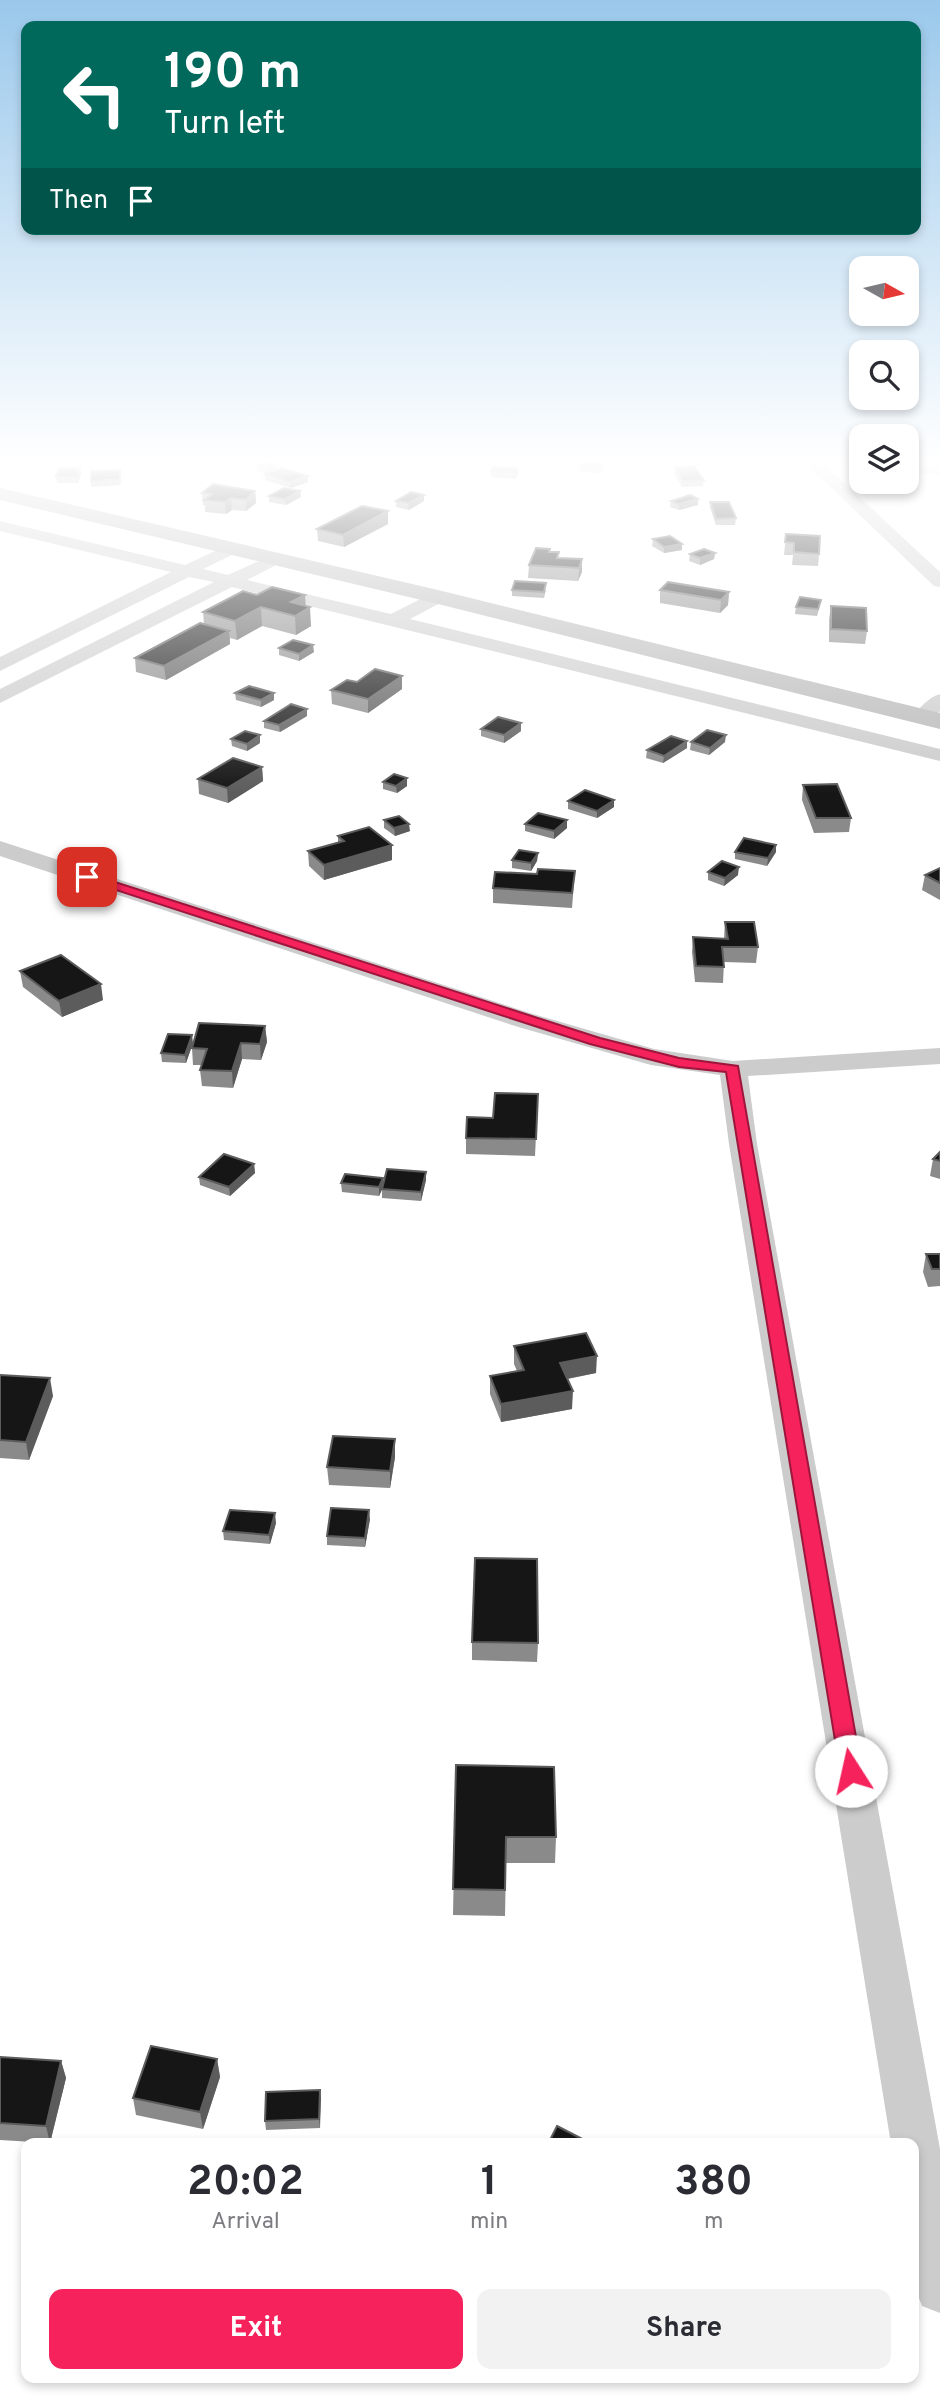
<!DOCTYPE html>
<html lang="en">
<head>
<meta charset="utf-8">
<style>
	:root { --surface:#fff; --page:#f2f2f3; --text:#2b2b33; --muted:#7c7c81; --accent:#f5225c }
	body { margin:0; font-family:Overpass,sans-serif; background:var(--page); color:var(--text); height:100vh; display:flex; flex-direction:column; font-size:26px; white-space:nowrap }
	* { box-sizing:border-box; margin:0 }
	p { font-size:23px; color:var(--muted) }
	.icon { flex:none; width:38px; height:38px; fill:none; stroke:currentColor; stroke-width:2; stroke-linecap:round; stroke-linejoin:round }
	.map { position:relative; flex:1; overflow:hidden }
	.sheet { position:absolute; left:21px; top:2138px; width:898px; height:245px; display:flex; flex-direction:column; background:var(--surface); border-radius:14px; box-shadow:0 4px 10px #0003 }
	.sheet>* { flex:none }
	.hud { position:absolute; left:21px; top:21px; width:900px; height:214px; border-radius:14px; box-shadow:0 4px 10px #0003; background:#00695c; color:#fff; overflow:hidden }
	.needle { width:46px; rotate:98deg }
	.buttons { position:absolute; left:849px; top:256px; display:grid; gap:14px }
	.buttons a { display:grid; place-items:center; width:70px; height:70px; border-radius:14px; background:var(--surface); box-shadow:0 4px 10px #0003; font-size:35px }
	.pin { position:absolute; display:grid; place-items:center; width:60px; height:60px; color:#fff; margin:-30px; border-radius:14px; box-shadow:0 4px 10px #0006 }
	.me { position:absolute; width:77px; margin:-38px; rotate:350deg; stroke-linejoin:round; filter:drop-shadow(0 0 5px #0008) }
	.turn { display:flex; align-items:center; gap:24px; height:147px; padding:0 28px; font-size:32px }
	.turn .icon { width:91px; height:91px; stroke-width:2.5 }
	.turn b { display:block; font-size:49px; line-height:60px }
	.then { display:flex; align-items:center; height:66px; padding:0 28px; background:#0003; gap:14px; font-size:26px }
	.eta { display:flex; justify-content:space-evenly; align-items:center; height:119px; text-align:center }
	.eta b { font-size:42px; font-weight:700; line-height:49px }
	.button { display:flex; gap:14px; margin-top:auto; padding:14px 28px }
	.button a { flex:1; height:80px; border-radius:14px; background:var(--accent); color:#fff; font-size:28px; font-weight:700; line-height:80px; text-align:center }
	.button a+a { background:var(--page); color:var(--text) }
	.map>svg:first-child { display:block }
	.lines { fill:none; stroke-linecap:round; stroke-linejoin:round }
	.minor { fill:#ccc; fill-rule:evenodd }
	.secondary { fill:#b9b9b9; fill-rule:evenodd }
	.wall { fill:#8a8a8a }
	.shaded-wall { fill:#5c5c5c }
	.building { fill:#161616; stroke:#5c5c5c; stroke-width:2 }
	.route { fill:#f5225c; stroke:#9f163c; stroke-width:2 }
</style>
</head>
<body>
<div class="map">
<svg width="940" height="2406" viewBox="0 0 940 2406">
	<rect width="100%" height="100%" fill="#fff"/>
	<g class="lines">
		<g class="minor">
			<polygon points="799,457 816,457 940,572 940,587 934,586"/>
			<polygon points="940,464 940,474 906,476 906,466"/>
			<polygon points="0,521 185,565 230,544 236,545 239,549 236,553 203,569 228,575 274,554 280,555 283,559 280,563 247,580 391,614 432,593 444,593 447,597 444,601 410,619 940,749 940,761 232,587 0,703 0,689 214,582 189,577 0,671 0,657 171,572 0,531"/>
			<path d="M940,694V711L930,721H916L913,717C919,708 929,697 940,694Z"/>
			<polygon points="0,841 533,1014 654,1049 733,1061 940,1048 940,1064 748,1076 757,1144 940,2149 940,2313 922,2306 915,2288 914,2144 891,2144 729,1144 720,1075 651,1065 515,1026 0,856"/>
		</g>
		<polygon class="secondary" points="0,488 438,590 940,713 940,729 438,604 0,500"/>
	</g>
	<g class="wall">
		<polygon points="603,463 602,469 600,473 580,471 580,466"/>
		<polygon points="257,465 308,476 308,482 291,488 265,480 265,474 267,473 257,471"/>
		<polygon points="674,467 704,480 703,486 682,487 674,473"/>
		<polygon points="80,468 81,474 78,483 57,483 56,477"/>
		<polygon points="518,468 518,474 516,479 491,477 491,471"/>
		<polygon points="120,470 121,485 91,487 91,481"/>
		<polygon points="255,491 256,503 246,511 232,510 226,514 205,512 205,505 203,505 202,493"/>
		<polygon points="300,491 301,497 286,505 269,502 269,496"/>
		<polygon points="698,499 698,505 679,510 670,507 671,501"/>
		<polygon points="396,501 424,501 409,510 396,507"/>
		<polygon points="710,502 736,518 735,525 716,525 710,508"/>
		<polygon points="388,524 344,547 318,541 317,529"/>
		<polygon points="786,534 819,554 818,566 792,565 793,555 784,555"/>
		<polygon points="653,539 682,544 682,550 664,553 652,546"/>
		<polygon points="550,549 550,552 559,558 582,559 582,572 578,581 528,578 529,565"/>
		<polygon points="715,553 714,559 700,565 689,561 690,554"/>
		<polygon points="512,590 546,590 544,598 512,596"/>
		<polygon points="660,590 729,592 728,605 720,613 660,603"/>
		<polygon points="243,591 305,606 311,626 296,635 262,626 237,640 230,638 230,644 166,680 136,672 135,658 204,624 203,612"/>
		<polygon points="820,606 817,616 795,614 796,607"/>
		<polygon points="831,606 867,631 865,644 829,642 829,619"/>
		<polygon points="279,648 314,652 299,661 279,655"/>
		<polygon points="402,676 402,689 368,713 332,704 331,690 357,682"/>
		<polygon points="235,693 274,693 274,700 261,707 236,700"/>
		<polygon points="307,716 280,732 264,728 264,721"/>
		<polygon points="481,729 521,731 504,743 481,736"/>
		<polygon points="260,735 260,743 247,751 232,746 231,739"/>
		<polygon points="687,741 687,748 663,763 646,758 647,750"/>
		<polygon points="691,742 725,742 709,755 690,750"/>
		<polygon points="262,767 263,781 228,803 199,794 198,779"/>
		<polygon points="407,778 407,786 397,793 383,789 383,782"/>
		<polygon points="803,785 851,818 849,832 814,833 802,800"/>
		<polygon points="614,800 614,807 597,818 568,809 568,801"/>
		<polygon points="384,820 410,831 395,836 384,828"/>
		<polygon points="525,824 567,828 554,839 525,831"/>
		<polygon points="338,836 392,845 392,860 324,880 309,866 308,851 338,842"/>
		<polygon points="776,845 776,852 767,866 735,859 735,852"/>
		<polygon points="538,853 537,861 531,871 512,868 512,860"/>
		<polygon points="940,868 940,900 922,890 925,875"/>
		<polygon points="575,871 572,908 493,903 493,888 537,874"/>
		<polygon points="708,872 738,875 724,886 708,880"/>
		<polygon points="725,922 758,947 756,963 724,962 723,983 695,982 692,952 693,937 724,939"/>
		<polygon points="20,971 103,1000 62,1017 23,987"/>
		<polygon points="265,1026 267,1042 261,1060 242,1059 233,1088 202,1086 200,1070 202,1065 193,1065 192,1048"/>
		<polygon points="193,1043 186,1063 162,1062 161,1053"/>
		<polygon points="538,1094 535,1156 466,1154 466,1138 493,1118"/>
		<polygon points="940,1152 940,1179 930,1176 933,1159"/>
		<polygon points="254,1164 255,1173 230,1196 200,1185 199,1177"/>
		<polygon points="426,1172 426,1180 421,1201 382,1198 382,1190 379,1196 342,1192 341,1183 383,1184"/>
		<polygon points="926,1254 940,1254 940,1286 928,1287 923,1272"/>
		<polygon points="514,1346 596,1373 568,1379 572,1409 501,1422 490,1394 490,1376 517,1371 514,1364"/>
		<polygon points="0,1375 53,1396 29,1460 0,1458"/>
		<polygon points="395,1439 395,1457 390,1488 329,1485 327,1467"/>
		<polygon points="370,1519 365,1547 327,1545 327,1536"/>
		<polygon points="276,1523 270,1544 224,1540 223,1531"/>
		<polygon points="472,1642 538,1643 537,1662 472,1660"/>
		<polygon points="456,1765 556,1837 555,1863 506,1863 505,1916 453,1915"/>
		<polygon points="0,2057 61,2061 66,2078 50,2143 0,2140"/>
		<polygon points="217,2059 220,2077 203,2129 136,2115 133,2098"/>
		<polygon points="320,2090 320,2128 266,2130 265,2121"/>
	</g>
	<g class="shaded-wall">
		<polygon points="575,457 592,457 592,460 575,462"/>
		<polygon points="277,465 278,471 272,474 271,468"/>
		<polygon points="80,468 81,474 78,483 77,477"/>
		<polygon points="308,476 308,482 291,488 290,482"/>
		<polygon points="255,491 256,503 246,511 246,500"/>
		<polygon points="300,491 301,497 286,505 285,499"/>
		<polygon points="424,495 424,501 409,510 408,503"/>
		<polygon points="231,498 232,510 226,514 225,502"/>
		<polygon points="698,499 698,505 679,510 679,504"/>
		<polygon points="388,511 388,524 344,547 343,535"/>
		<polygon points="682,544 682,550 664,553 664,547"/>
		<polygon points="715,553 714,559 700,565 700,558"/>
		<polygon points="582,559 582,572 578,581 579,568"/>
		<polygon points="729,592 728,605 720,613 721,600"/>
		<polygon points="305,595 306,610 310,607 311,626 296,635 295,616 291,602"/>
		<polygon points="261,607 262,626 237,640 235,621"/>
		<polygon points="229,631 230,644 166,680 164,666"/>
		<polygon points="313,645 314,652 299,661 299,654"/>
		<polygon points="402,676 402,689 368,713 368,699"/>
		<polygon points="274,693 274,700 261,707 261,700"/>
		<polygon points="307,709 307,716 280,732 279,725"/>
		<polygon points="521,723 521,731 504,743 504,735"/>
		<polygon points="260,735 260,743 247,751 247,744"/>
		<polygon points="726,735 725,742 709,755 710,748"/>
		<polygon points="687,741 687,748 663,763 664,756"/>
		<polygon points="262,767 263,781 228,803 227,788"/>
		<polygon points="407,778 407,786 397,793 396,786"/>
		<polygon points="614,800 614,807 597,818 597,811"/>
		<polygon points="567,820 567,828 554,839 554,831"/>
		<polygon points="409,824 410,831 395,836 394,828"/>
		<polygon points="392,845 392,860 324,880 324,865"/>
		<polygon points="776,845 776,852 767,866 768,858"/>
		<polygon points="538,853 537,861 531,871 531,863"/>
		<polygon points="739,867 738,875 724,886 725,878"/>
		<polygon points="101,984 103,1000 62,1017 59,1001"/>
		<polygon points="265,1026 267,1042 261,1060 260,1044"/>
		<polygon points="192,1035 193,1043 186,1063 185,1055"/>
		<polygon points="241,1043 242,1059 233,1088 232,1071"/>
		<polygon points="254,1164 255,1173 230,1196 229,1187"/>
		<polygon points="426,1172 426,1180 421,1201 421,1192"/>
		<polygon points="383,1178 383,1187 379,1196 379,1187"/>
		<polygon points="597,1356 596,1373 560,1380 560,1363"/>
		<polygon points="50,1378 53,1396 29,1460 26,1442"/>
		<polygon points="573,1391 572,1409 501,1422 501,1404"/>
		<polygon points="395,1439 395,1457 390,1488 390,1471"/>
		<polygon points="369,1510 370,1519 365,1547 365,1538"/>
		<polygon points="275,1513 276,1523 270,1544 269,1535"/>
		<polygon points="217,2059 220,2077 203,2129 200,2112"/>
		<polygon points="61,2061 66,2078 50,2143 46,2126"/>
		<polygon points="320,2090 321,2098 320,2128 319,2119"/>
	</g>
	<g class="building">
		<polygon points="583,461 603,463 600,467 580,466"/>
		<polygon points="263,462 277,465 271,468 257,465"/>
		<polygon points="694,466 704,480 683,481 674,467"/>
		<polygon points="493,467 518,468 517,473 491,471"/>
		<polygon points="59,468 80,468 77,477 56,477"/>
		<polygon points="282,468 308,476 290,482 265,474"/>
		<polygon points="120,470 120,479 91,481 91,471"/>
		<polygon points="213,484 255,491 246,500 231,498 225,502 204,500 212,494 202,493"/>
		<polygon points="284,488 300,491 285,499 269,496"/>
		<polygon points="411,492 424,495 408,503 396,501"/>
		<polygon points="690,495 698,499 679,504 671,501"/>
		<polygon points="710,502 729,502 736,518 716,519"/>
		<polygon points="362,506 388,511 343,535 317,529"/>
		<polygon points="786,534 820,536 819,554 794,552 794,543 785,542"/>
		<polygon points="670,536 682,544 664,547 653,539"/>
		<polygon points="536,548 550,549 549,552 559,552 557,558 582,559 579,568 529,565"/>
		<polygon points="704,549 715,553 700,558 690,554"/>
		<polygon points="515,581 546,583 544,592 512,590"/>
		<polygon points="668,582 729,592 721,600 660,590"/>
		<polygon points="272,587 305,595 291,602 310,607 295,616 261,607 235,621 203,612 243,591 257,595"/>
		<polygon points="800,597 821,600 818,609 796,607"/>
		<polygon points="831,606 866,608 867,631 831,629"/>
		<polygon points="200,623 229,631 164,666 135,658"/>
		<polygon points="293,640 313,645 299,654 279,648"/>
		<polygon points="375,669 402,676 368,699 331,690 347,680 357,682"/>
		<polygon points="249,686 274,693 261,700 235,693"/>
		<polygon points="291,704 307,709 279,725 264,721"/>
		<polygon points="498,717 521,723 504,735 481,729"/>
		<polygon points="707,730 726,735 710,748 691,742"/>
		<polygon points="245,731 260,735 247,744 231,739"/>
		<polygon points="671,736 687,741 664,756 647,750"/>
		<polygon points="233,758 262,767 227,788 198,779"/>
		<polygon points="394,774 407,778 396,786 383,782"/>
		<polygon points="837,784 851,818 816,818 803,785"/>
		<polygon points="585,790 614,800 597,811 568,801"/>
		<polygon points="538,813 567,820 554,831 525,824"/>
		<polygon points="399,816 409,824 394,828 384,820"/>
		<polygon points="369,827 392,845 324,865 308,851 344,841 338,836"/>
		<polygon points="744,838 776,845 768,858 735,852"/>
		<polygon points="519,850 538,853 531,863 512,860"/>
		<polygon points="722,861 739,867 725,878 708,872"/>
		<polygon points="940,868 940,883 925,875"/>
		<polygon points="538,869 575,871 572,893 493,888 495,872 537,874"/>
		<polygon points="725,922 754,922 758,947 722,947 724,967 696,966 693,937 728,939"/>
		<polygon points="61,955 101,984 59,1001 20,971"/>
		<polygon points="199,1023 265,1026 260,1044 241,1043 232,1071 200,1070 207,1049 192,1048"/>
		<polygon points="168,1034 192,1035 185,1055 161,1053"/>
		<polygon points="495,1093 538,1094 536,1139 466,1138 467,1117 493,1118"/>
		<polygon points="940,1152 940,1161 933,1159"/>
		<polygon points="224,1154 254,1164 229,1187 199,1177"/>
		<polygon points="387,1169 426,1172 421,1192 382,1189"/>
		<polygon points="345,1174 383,1178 379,1187 341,1183"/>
		<polygon points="926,1254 940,1254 940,1269 932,1269"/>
		<polygon points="586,1333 597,1356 560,1363 573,1391 501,1404 490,1376 524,1370 514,1346"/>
		<polygon points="0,1375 50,1378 26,1442 0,1440"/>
		<polygon points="333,1436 395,1439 390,1471 327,1467"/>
		<polygon points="331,1508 369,1510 365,1538 327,1536"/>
		<polygon points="230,1510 275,1513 269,1535 223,1531"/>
		<polygon points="475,1558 537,1559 538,1643 472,1642"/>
		<polygon points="456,1765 554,1767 556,1837 506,1837 505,1890 453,1889"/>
		<polygon points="151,2046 217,2059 200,2112 133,2098"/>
		<polygon points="0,2057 61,2061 46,2126 0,2123"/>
		<polygon points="320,2090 319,2119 265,2121 266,2092"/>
		<polygon points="557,2126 592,2144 548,2144"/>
	</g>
	<linearGradient id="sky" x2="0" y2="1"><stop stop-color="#9ac8eb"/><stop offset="0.58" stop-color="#fff"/><stop offset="1" stop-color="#fff" stop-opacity="0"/></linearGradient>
	<rect width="940" height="794" fill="url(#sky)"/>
	<polygon class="route" points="87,873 600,1038 679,1058 738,1066 862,1771 859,1777 851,1780 843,1777 840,1771 726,1072 679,1067 590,1044 82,879 81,877"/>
</svg>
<div class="buttons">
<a><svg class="needle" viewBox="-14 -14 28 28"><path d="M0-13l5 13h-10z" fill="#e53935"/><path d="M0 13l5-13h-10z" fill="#7c7c81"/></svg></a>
<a><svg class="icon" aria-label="search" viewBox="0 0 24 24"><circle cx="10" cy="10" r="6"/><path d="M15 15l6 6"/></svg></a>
<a><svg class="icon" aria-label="layers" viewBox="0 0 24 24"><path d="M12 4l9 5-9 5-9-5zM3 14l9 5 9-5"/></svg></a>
</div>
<div class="pin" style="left:87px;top:877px;background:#d93025"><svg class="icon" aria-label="arrive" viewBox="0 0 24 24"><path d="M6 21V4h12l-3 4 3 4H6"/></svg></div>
<svg class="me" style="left:851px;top:1771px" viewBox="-20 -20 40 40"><circle r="19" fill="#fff"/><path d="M0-13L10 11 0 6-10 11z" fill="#f5225c"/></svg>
<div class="hud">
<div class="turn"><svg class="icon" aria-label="left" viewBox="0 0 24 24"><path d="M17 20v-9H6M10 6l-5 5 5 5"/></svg><div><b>190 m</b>Turn left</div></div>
<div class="then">Then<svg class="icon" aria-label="arrive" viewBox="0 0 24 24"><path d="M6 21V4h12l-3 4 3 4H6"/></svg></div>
</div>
<section class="sheet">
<div class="eta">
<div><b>20:02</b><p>Arrival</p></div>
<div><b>1</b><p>min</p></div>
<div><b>380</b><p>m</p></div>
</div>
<div class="button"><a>Exit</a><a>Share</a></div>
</section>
</div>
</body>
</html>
